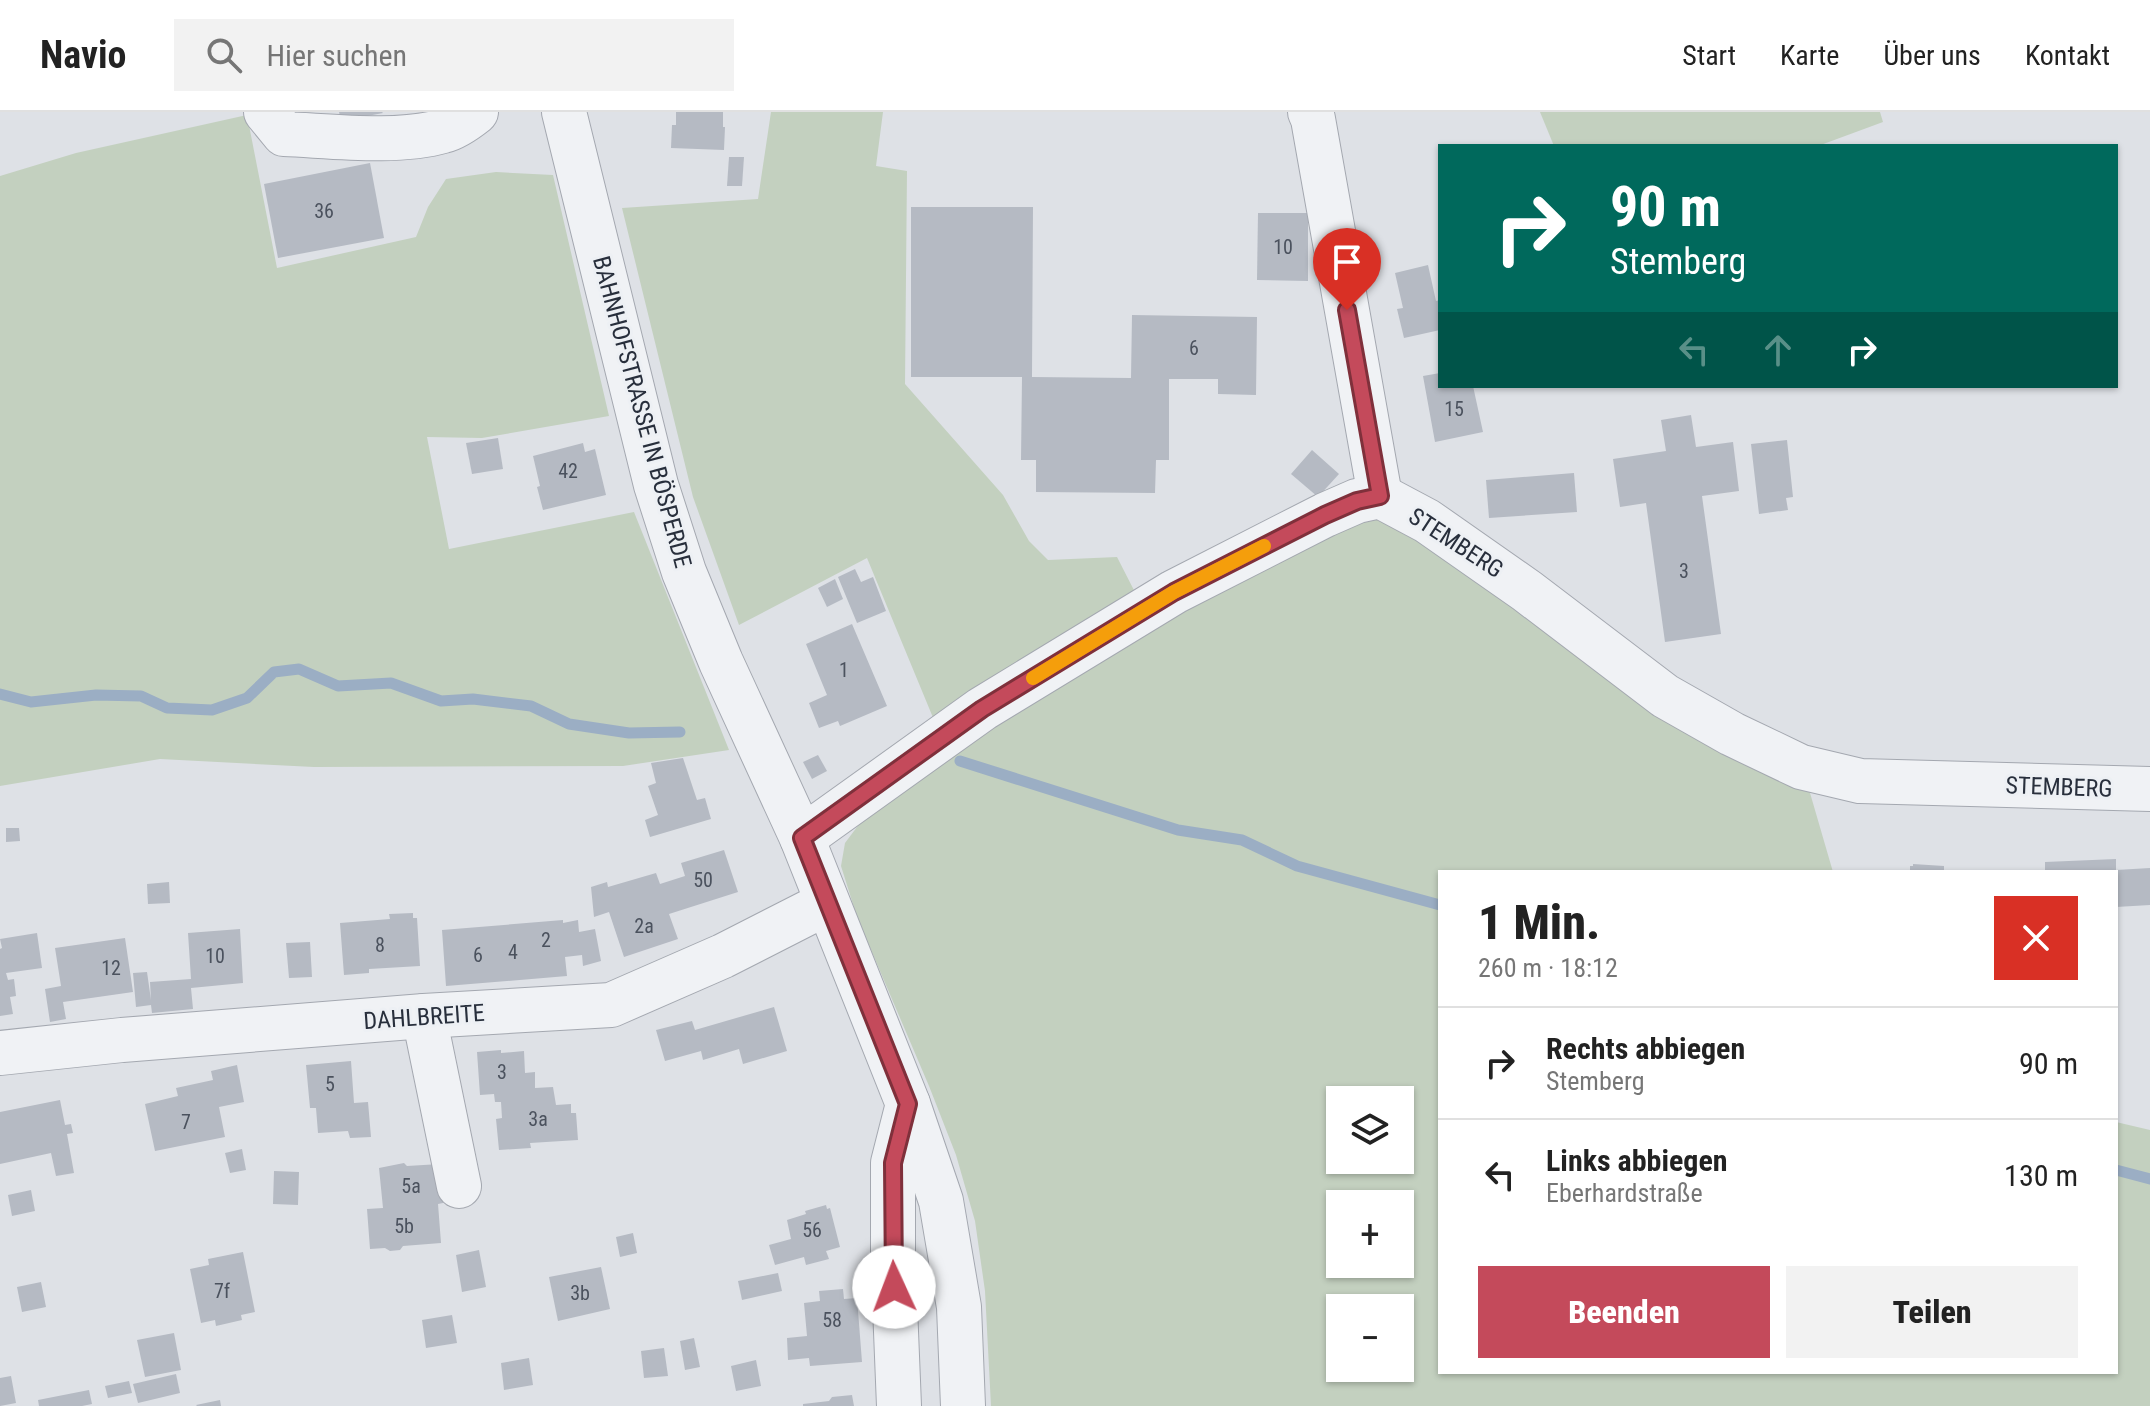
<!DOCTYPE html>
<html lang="de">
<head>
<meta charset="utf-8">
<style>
	:root { --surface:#fff; --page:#f2f2f2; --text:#222; --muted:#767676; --line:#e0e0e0; --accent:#c44a5b }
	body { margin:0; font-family:"Roboto Condensed",sans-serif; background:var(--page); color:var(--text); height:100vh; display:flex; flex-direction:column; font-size:30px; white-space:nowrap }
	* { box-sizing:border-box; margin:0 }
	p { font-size:26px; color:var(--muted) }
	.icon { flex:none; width:44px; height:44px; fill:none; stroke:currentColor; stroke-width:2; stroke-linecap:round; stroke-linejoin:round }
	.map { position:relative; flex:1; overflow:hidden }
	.panel { position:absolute; left:1438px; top:758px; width:680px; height:504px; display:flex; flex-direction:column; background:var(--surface); border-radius:0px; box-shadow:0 2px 6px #0004 }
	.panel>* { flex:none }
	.top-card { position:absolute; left:1438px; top:32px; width:680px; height:244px; border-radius:0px; box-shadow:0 2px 6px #0004; background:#00695c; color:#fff; overflow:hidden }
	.fabs { position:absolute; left:1326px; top:974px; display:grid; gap:16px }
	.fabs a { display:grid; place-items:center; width:88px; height:88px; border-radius:0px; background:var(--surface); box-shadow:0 2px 6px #0004; font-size:40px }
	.pin { position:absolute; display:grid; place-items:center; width:68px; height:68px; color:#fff; margin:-82px -34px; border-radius:50% 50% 50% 0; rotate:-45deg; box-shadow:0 0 8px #0007 }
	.pin .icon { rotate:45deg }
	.me { position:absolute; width:88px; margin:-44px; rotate:358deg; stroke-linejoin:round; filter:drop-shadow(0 0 6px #0008) }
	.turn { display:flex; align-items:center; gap:28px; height:168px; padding:0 40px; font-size:36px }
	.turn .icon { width:104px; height:104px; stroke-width:2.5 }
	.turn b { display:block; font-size:56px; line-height:68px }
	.lanes { display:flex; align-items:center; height:76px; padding:0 40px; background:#0003; justify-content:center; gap:40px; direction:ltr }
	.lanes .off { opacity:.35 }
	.round { display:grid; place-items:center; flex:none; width:84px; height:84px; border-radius:0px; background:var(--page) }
	.headline { display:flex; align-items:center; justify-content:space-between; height:136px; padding:0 40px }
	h1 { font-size:48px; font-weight:800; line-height:60px }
	.primary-button { display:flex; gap:16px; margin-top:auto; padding:16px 40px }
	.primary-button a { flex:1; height:92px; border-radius:0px; background:var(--accent); color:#fff; font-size:32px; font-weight:800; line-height:92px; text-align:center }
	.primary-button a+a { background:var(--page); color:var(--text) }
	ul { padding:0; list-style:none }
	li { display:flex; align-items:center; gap:24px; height:112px; padding:0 40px; border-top:2px solid var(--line) }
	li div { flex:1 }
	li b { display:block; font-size:30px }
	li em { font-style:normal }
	header { display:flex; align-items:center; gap:48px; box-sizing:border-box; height:112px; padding:0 40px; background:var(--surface); border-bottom:2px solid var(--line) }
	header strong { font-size:38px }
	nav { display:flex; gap:44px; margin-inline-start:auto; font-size:28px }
	.search { width:560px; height:72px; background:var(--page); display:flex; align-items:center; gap:20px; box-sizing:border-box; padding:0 28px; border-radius:0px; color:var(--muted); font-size:30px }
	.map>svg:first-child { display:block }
	.green { fill:#c3d0bf; fill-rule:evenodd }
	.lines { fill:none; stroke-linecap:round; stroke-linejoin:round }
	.stream { stroke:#9baec4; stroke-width:11 }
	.building { fill:#b5bac3 }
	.minor-casing { stroke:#a4a8b0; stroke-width:46 }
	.minor { stroke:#f0f2f5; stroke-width:44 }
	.route-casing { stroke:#7f303b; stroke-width:20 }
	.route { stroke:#c44a5b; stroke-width:14 }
	.slow { stroke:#f59e0b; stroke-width:14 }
	.labels { text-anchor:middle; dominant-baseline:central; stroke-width:6; stroke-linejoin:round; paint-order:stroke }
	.number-label { font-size:20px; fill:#4b525e }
	.street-label { font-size:24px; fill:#282f3c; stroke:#edf0f4 }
</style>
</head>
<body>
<header>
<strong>Navio</strong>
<div class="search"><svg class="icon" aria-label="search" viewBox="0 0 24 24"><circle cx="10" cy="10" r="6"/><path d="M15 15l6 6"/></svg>Hier suchen</div>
<nav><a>Start</a><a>Karte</a><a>Über uns</a><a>Kontakt</a></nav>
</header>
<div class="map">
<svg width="2150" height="1294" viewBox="0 0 2150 1294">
	<rect width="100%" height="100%" fill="#dee1e6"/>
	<g class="green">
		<polygon points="771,0 883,0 876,54 907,59 905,272 1003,383 1029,429 1048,448 1117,445 1140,490 934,608 867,446 739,513 693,385 622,96 758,87"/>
		<polygon points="1540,0 1880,0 1883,10 1818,34 1554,34"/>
		<polygon points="247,3 277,156 416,125 428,95 446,67 496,60 553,63 609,304 482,326 427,325 449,437 634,400 729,638 623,654 314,655 160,647 0,674 0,64 76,41"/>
		<path d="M1391,406L1808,674L1833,760H1440V1260H2116V1010L2150,1018V1294H991L985,1179L975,1109L956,1043L929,974L857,805L841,754L845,731L860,711L950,638L1334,411ZM1340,988H1400V1048H1340ZM1340,1092H1400V1152H1340ZM1340,1196H1400V1256H1340Z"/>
	</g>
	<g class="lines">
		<g class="stream">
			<polyline points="0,582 31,590 96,583 141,584 167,596 212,598 247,586 274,560 299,557 338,574 391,571 441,589 473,587 531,594 569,612 629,621 680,620"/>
			<polyline points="960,649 1178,718 1242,728 1297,754 1440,793"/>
			<polyline points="2116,1058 2150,1067"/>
		</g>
	</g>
	<g class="building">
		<polygon points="339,0 382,0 383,1 341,9"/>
		<polygon points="676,0 723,0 723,15 725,15 724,38 671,36 672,13 676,13"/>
		<polygon points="729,45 744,45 742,74 727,74"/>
		<polygon points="370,51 384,126 278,146 264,72"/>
		<polygon points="911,95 1033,95 1032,265 1131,266 1132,203 1257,205 1256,283 1218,282 1218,267 1169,267 1169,348 1156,348 1155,381 1036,380 1036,348 1021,348 1022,265 911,265"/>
		<polygon points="1258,101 1308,101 1308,169 1257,168"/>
		<polygon points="1428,153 1436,189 1440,188 1440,218 1404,226 1397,197 1403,196 1395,161"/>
		<polygon points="1440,261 1440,274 1473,274 1483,320 1435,330 1423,264"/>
		<polygon points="1691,303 1696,335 1733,330 1739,379 1702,384 1721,522 1665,530 1646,391 1620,395 1613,347 1666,339 1661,308"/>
		<polygon points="498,326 503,357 472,362 466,331"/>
		<polygon points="1787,328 1793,385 1786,386 1788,398 1759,402 1751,332"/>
		<polygon points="583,331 585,340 595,337 606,383 543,398 537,375 540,374 533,344"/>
		<polygon points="1312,338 1339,362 1318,385 1291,362"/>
		<polygon points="1574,361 1577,400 1489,406 1486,368"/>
		<polygon points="855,457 861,470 873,465 886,499 857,511 838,465"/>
		<polygon points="835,467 843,487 827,495 818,476"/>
		<polygon points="852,512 887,594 840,614 838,609 819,616 809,591 827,583 806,532"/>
		<polygon points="818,643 827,659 812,667 803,650"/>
		<polygon points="683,646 697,688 705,686 711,707 650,725 645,708 658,703 648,674 656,671 651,651"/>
		<polygon points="6,716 19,716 20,729 6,730"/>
		<polygon points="724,738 738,780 669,802 678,827 624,845 609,800 594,805 591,775 607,770 608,775 656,761 660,772 685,764 681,751"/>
		<polygon points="2116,747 2116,758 2150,756 2150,793 2116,795 2116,760 2045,760 2045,750"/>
		<polygon points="1913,752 1944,754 1944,760 1910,760 1910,754 1913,754"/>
		<polygon points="169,770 170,791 148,792 147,772"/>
		<polygon points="413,801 413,806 417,806 420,854 369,857 369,861 344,863 340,811 390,807 389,802"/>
		<polygon points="563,808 563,811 578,808 579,820 595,817 601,849 583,854 582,843 565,845 567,864 446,874 442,818"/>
		<polygon points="240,817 243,871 191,876 193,897 152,901 151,893 136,895 133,861 147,860 151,888 150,870 191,867 188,821"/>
		<polygon points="37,821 42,856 6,861 8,868 14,867 16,884 10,885 13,902 0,904 0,837 2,836 0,827"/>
		<polygon points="125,826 133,880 63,890 66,907 50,910 45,877 61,874 55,836"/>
		<polygon points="310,830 312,865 289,866 286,831"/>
		<polygon points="774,895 787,939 743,952 739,937 703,948 701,939 665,949 656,918 692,909 695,918"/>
		<polygon points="501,938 501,941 524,939 525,961 535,960 535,976 553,975 556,993 571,992 571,1001 576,1001 578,1028 530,1031 531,1036 499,1038 496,1007 502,1006 501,990 495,990 494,982 480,983 477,940"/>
		<polygon points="351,949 354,991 368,990 371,1025 350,1026 348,1019 318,1021 316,996 310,996 306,953"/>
		<polygon points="237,953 244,990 219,995 225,1025 155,1039 145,992 178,984 176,976 213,968 211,959"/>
		<polygon points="60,988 65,1013 71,1012 73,1021 67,1022 74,1061 56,1064 51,1041 0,1052 0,1000"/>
		<polygon points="242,1037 246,1058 230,1061 225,1041"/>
		<polygon points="404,1051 407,1054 440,1052 443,1091 438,1092 441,1131 403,1134 400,1138 390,1139 385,1136 370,1137 367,1097 383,1096 379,1056"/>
		<polygon points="274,1059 299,1060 298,1093 273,1092"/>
		<polygon points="31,1078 35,1099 12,1104 8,1083"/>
		<polygon points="826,1093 827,1097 830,1096 840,1135 826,1139 829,1147 806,1153 804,1145 775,1153 769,1133 791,1127 787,1108 806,1102 805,1099"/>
		<polygon points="633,1121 637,1141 620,1145 616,1125"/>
		<polygon points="479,1138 486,1175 462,1180 456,1143"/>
		<polygon points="243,1140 255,1200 241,1203 242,1208 216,1214 215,1208 201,1211 190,1157 209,1153 208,1147"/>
		<polygon points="601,1155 610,1197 558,1209 549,1165"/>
		<polygon points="778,1161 782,1179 742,1188 738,1169"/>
		<polygon points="41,1170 46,1195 22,1200 17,1175"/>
		<polygon points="843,1177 844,1187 857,1186 862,1250 810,1254 809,1246 788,1248 787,1226 807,1224 804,1191 820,1189 819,1179"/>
		<polygon points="452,1203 457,1231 426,1236 422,1208"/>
		<polygon points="174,1221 181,1258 145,1265 137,1228"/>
		<polygon points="694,1226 700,1255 685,1258 680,1229"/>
		<polygon points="664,1236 668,1264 644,1266 641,1239"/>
		<polygon points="529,1246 533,1273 504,1278 501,1251"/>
		<polygon points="756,1248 761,1274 736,1279 731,1254"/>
		<polygon points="176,1262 180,1281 138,1291 133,1272"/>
		<polygon points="11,1264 16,1291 0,1294 0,1266"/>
		<polygon points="129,1269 132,1281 108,1286 105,1274"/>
		<polygon points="89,1278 92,1292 82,1294 39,1294 38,1288"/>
		<polygon points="852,1283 854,1294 803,1294 803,1292 829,1289 832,1285"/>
		<polygon points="220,1288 221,1294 197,1294 196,1293"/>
	</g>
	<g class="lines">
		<defs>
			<g id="minor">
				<path d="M266,0L284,22C332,24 398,32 443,19C455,16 466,8 476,0"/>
				<polyline points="564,0 656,373 684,460 721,550 802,726 908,992 941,1089 959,1195 963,1294"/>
				<polyline points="1310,0 1313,7 1380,384"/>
				<polyline points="802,726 982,597 1174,480 1325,403 1357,389 1380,384 1427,409 1527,479 1665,584 1732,622 1801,655 1860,669 2150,677"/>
				<polyline points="424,904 459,1074"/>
				<polyline points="0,941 122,928 424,904 611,893 723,844 827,791"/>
				<polyline points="899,1294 893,1145 893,1051 908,992"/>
			</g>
		</defs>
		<use href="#minor" class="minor-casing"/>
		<use href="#minor" class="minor"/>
	</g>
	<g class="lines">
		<defs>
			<polyline id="route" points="894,1175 893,1051 908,992 802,726 982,597 1174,480 1325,403 1357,389 1380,384 1347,198"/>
		</defs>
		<use href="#route" class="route-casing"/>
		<use href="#route" class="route"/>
		<polyline class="slow" points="1033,566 1174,480 1264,434"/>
	</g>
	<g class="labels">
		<g class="number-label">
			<text x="324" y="99">36</text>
			<text x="1283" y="135">10</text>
			<text x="1194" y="236">6</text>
			<text x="1454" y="297">15</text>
			<text x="568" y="359">42</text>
			<text x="1684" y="459">3</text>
			<text x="844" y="558">1</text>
			<text x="703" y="768">50</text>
			<text x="644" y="814">2a</text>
			<text x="546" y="828">2</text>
			<text x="380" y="833">8</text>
			<text x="513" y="840">4</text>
			<text x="478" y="843">6</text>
			<text x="215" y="844">10</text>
			<text x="111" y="856">12</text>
			<text x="502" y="960">3</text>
			<text x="330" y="972">5</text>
			<text x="538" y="1007">3a</text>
			<text x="186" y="1010">7</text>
			<text x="411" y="1074">5a</text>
			<text x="404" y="1114">5b</text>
			<text x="812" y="1118">56</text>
			<text x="222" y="1179">7f</text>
			<text x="580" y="1181">3b</text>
			<text x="832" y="1208">58</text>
		</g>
		<g class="street-label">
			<text transform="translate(642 300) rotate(75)">BAHNHOFSTRASSE IN BÖSPERDE</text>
			<text transform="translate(1456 431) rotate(33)">STEMBERG</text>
			<text transform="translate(2059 675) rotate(2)">STEMBERG</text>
			<text transform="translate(424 905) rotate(-4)">DAHLBREITE</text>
		</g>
	</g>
</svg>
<div class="fabs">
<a><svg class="icon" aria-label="layers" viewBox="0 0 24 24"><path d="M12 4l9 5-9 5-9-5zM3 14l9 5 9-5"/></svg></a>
<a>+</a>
<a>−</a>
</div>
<div class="pin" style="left:1347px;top:198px;background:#d93025"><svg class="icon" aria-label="arrive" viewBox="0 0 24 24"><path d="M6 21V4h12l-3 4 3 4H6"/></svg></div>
<svg class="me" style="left:894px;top:1175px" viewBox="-20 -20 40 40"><circle r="19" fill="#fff"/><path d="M0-13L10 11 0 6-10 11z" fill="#c44a5b"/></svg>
<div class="top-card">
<div class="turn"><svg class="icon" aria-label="right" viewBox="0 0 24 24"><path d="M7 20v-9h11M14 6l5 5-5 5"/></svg><div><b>90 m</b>Stemberg</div></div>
<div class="lanes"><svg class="icon off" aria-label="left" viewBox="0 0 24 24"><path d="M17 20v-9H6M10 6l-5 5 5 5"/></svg><svg class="icon off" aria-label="ahead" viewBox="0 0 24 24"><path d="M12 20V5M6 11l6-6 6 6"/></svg><svg class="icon" aria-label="right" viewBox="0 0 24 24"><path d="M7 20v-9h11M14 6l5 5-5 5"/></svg></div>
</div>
<section class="panel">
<div class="headline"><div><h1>1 Min.</h1><p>260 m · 18:12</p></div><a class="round" style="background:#d93025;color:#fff"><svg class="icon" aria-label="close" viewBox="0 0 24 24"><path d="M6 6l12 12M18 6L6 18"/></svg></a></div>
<ul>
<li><svg class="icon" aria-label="right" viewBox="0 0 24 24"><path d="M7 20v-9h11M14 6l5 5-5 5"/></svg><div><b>Rechts abbiegen</b><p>Stemberg</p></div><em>90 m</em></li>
<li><svg class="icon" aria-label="left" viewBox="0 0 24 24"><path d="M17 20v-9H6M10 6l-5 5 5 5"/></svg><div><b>Links abbiegen</b><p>Eberhardstraße</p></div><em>130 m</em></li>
</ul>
<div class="primary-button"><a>Beenden</a><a>Teilen</a></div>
</section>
</div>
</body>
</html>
